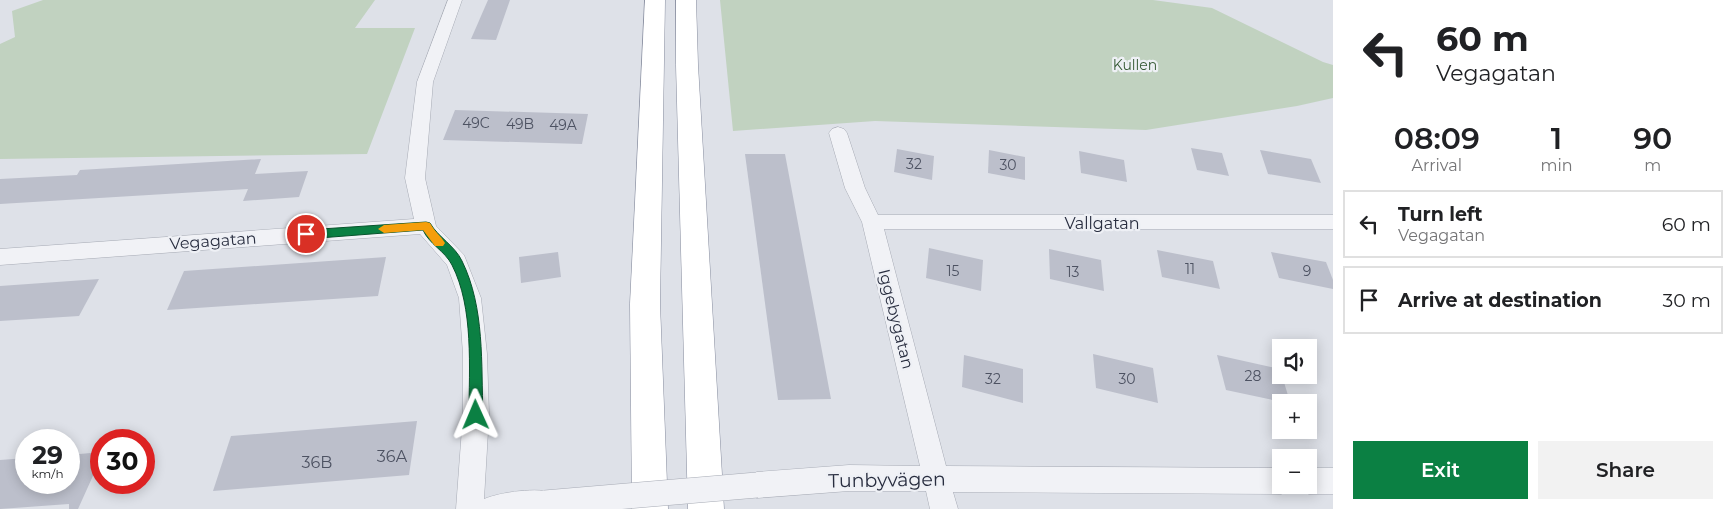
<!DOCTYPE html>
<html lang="en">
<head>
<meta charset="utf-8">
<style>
	:root { --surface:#fff; --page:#f2f2f2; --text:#202124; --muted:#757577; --line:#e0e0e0; --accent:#0b8043 }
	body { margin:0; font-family:Montserrat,sans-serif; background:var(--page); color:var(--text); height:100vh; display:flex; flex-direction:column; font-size:19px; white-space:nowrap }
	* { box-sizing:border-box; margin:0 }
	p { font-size:16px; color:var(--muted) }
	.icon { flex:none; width:28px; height:28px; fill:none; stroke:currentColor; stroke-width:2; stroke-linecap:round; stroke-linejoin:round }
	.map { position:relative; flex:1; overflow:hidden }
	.drawer { display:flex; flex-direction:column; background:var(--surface); width:400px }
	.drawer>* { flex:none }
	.top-card { background:#fff; color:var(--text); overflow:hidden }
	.buttons { position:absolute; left:1272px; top:339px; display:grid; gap:10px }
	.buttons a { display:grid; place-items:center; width:45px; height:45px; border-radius:0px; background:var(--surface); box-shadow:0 2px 12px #0003; font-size:25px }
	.speed { position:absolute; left:15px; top:429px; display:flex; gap:10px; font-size:25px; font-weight:700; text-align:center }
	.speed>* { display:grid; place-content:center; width:65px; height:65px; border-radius:50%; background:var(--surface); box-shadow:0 2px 12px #0003; line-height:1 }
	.speed small { font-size:12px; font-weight:400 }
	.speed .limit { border:8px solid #d22; background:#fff; color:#111 }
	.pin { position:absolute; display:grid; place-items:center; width:42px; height:42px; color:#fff; margin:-21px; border:2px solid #fff; border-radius:50%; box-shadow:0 1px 5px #0007 }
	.me { position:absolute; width:55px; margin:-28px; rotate:359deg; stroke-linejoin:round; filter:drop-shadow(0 0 4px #0008) }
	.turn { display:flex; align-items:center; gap:18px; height:105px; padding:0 20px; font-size:22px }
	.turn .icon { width:65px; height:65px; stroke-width:2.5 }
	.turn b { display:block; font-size:35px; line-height:42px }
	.eta { display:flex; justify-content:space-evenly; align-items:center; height:85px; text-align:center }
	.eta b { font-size:30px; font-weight:600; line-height:35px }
	.cta { display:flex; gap:10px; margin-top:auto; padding:10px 20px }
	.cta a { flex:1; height:58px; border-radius:0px; background:var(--accent); color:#fff; font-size:20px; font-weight:600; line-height:58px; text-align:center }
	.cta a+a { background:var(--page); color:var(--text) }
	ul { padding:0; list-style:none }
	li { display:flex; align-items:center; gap:15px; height:68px; margin:0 10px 8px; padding:0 10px; border:2px solid var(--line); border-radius:0px }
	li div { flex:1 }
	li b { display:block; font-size:19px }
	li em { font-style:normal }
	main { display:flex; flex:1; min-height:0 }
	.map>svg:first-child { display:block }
	.green { fill:#c1d2c0 }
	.building { fill:#bcbfcb }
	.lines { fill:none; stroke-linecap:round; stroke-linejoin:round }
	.minor-casing { stroke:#a7abb5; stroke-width:1 }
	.motorway-casing { stroke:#868c9e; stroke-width:1 }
	.minor { fill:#f1f2f6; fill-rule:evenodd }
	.motorway { fill:#fff; fill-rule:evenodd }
	.minor-bridge-casing { stroke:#a7abb5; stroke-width:26; stroke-linecap:butt }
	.minor-bridge { stroke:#f1f2f6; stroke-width:25 }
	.route { fill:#0b8043; stroke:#07532c }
	.slow { fill:#f59e0b }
	.labels { text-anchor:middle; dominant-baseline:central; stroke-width:4.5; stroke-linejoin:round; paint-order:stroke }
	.far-park-label { font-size:14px; fill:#365a35; stroke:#eef0f5 }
	.number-label { font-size:14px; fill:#4d5262 }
	.street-label { font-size:16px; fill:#282d3f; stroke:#eef0f5 }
	.near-number-label { font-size:16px; fill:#4d5262 }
	.near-street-label { font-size:19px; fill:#282d3f; stroke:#eef0f5 }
</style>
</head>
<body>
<main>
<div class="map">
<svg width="1333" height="509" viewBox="0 0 1333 509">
	<rect width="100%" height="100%" fill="#dee1e8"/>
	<g class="green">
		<polygon points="43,0 375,0 355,28 415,28 367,154 0,159 0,44 15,37 12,11"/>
		<polygon points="720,0 1153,0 1212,8 1323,62 1333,65 1333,98 1297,106 1146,130 875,121 733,131"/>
	</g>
	<g class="building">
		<polygon points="488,0 510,0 496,40 471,39"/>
		<polygon points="455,110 588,114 582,144 443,140"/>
		<polygon points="1191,148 1222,153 1229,176 1197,170"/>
		<polygon points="897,149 934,156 932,180 894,172"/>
		<polygon points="989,150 1025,157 1025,180 988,173"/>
		<polygon points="1260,150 1311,159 1321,183 1268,174"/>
		<polygon points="1079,151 1124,160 1127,182 1081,173"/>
		<polygon points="745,154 785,154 831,399 778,400"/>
		<polygon points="261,159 255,174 308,171 299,197 243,201 248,189 0,204 0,179 77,175 80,170"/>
		<polygon points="929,248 983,260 981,291 926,278"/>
		<polygon points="1049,249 1101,260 1104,291 1050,279"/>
		<polygon points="1157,250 1213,261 1220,289 1162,277"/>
		<polygon points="558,252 561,277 521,283 519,257"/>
		<polygon points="1271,252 1326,262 1333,280 1333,289 1279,278"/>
		<polygon points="386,257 378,296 167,310 184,271"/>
		<polygon points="99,279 79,316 0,321 0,286"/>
		<polygon points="1093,354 1153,368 1158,403 1096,388"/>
		<polygon points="964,355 1023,369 1023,403 962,387"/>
		<polygon points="1217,355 1280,369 1290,402 1282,402 1226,390"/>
		<polygon points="417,421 409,475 213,491 231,436"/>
		<polygon points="101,452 101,458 78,509 69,509 69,504 0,509 0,460 26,458 26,482 69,482 69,455"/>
	</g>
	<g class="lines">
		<defs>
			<g id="minor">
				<path d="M448,0H462L433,82L425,178L436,226L464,255L481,298L487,354L489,415L484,499C501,492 538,487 555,493L559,503L556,509H456L463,415V354L459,298L447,265L420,234L0,265V249L414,219L405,178L417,82Z"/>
				<polygon points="838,127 844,129 847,133 865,188 878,215 1333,215 1333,229 884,229 946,466 1281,468 1281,485 1293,485 1291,490 1281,494 953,492 958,509 930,509 926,491 849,491 757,498 747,494 743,485 747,476 757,472 849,465 920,466 862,222 845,188 829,133 832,129"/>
				<polygon points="1309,468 1333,468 1333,494 1309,494 1299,490 1297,485 1309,485"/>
			</g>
			<g id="motorway">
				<polygon points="645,0 665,0 660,304 668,509 632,509 630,304"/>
				<polygon points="676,0 696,0 698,65 724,509 688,509 676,65"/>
			</g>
		</defs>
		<use href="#minor" class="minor-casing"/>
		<use href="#motorway" class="motorway-casing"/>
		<use href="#minor" class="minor"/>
		<use href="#motorway" class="motorway"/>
		<defs>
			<polyline id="minor-bridge" points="545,503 757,485"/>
		</defs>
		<use href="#minor-bridge" class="minor-bridge-casing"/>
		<use href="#minor-bridge" class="minor-bridge"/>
	</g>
	<path class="route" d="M426,222L430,223C438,237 455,246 462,261C485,308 481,364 483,415L481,420L476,421L471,420L469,415C469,368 474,308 452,265C445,251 429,244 423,230L306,239L301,234L306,230Z"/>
	<path class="slow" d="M426,222L430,223C434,231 441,236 445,243L443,246H435L423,230L384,233L378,229L384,225Z"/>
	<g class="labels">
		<g class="far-park-label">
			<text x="1135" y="65">Kullen</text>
		</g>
		<g class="number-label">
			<text x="476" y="123">49C</text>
			<text x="520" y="124">49B</text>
			<text x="563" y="125">49A</text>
			<text x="914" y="164">32</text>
			<text x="1008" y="165">30</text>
			<text x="1190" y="269">11</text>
			<text x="953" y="271">15</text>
			<text x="1307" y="271">9</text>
			<text x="1073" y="272">13</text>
			<text x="1253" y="376">28</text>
			<text x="993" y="379">32</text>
			<text x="1127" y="379">30</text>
		</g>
		<g class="street-label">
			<text x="1102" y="223">Vallgatan</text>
			<text transform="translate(213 241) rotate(-4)">Vegagatan</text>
			<text transform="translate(896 319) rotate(76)">Iggebygatan</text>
		</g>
		<g class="near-number-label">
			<text x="392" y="456">36A</text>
			<text x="317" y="462">36B</text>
		</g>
		<g class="near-street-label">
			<text transform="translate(887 480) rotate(-1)">Tunbyvägen</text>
		</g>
	</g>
</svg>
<div class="buttons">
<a><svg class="icon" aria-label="sound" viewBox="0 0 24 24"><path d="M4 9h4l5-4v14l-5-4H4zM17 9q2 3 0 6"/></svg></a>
<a>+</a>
<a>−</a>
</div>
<div class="speed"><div>29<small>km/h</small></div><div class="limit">30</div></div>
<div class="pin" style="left:306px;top:234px;background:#d93025"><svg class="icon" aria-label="arrive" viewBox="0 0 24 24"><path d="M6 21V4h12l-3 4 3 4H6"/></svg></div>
<svg class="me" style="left:476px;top:415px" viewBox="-20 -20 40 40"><path d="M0-17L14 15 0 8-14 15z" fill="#0b8043" stroke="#fff" stroke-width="4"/></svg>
</div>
<section class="drawer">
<div class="top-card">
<div class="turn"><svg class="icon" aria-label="left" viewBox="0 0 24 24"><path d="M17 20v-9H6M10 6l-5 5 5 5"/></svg><div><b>60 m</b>Vegagatan</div></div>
</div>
<div class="eta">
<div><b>08:09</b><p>Arrival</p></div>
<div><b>1</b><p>min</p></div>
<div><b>90</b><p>m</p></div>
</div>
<ul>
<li><svg class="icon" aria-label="left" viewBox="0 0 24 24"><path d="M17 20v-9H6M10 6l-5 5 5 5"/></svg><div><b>Turn left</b><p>Vegagatan</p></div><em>60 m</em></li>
<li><svg class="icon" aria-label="arrive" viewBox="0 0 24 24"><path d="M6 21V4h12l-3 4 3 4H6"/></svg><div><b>Arrive at destination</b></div><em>30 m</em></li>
</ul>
<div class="cta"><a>Exit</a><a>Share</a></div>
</section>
</main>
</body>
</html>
